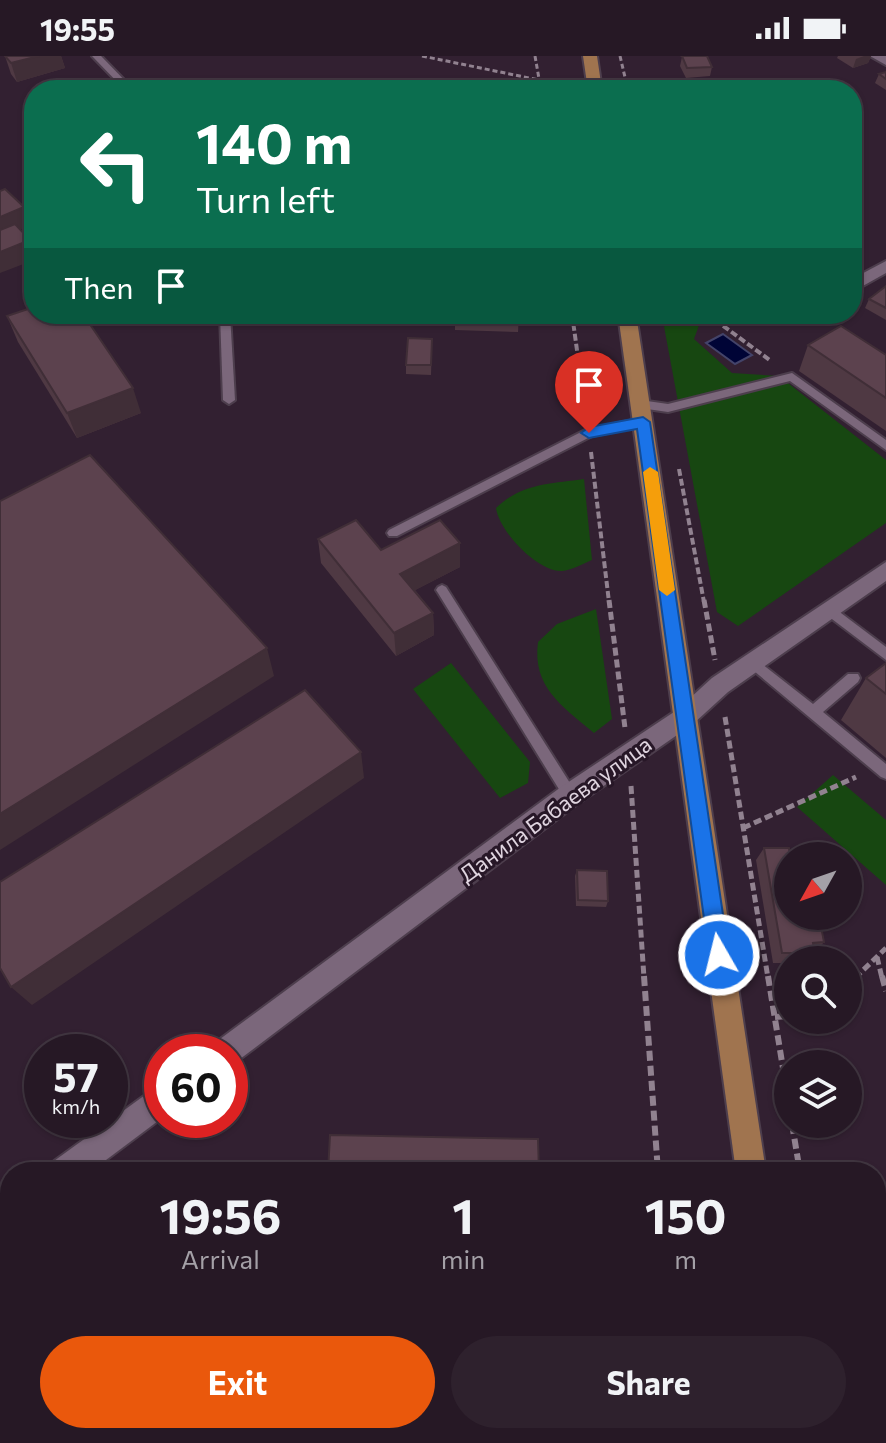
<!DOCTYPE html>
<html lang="en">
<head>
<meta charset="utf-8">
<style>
	:root { --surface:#261825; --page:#2e212d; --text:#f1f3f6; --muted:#a4a0a7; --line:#423742; --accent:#ea580c }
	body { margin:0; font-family:Commissioner,sans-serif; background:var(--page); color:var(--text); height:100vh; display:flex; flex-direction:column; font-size:30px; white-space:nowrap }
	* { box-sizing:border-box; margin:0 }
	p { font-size:26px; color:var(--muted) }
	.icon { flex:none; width:44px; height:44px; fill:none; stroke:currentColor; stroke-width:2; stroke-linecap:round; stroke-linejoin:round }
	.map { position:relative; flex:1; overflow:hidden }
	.panel { position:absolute; left:0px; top:1106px; width:886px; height:282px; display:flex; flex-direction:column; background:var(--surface); border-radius:32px 32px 0 0; box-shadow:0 2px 6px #0004,0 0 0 2px var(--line) }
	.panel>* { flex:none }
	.hud { position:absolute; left:24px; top:24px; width:838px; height:244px; border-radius:32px; box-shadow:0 2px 6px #0004,0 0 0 2px var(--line); background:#0b6e4f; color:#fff; overflow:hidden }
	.needle { width:52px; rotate:230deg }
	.fabs { position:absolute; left:774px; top:786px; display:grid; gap:16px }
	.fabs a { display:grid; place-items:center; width:88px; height:88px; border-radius:50%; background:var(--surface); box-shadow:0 2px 6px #0004,0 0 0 2px var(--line); font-size:40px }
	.speed { position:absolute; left:24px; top:978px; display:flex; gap:16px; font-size:40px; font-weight:700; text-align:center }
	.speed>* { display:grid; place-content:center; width:104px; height:104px; border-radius:50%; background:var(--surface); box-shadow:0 2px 6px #0004,0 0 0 2px var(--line); line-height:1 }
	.speed small { font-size:20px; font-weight:400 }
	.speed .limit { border:12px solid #d22; background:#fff; color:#111 }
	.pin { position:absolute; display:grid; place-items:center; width:68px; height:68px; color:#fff; margin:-82px -34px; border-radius:50% 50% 50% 0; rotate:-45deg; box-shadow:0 0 8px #0007 }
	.pin .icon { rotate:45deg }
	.me { position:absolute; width:88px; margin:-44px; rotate:352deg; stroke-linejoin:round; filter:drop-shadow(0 0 6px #0008) }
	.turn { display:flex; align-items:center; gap:28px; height:168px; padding:0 40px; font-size:36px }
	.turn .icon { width:104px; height:104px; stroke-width:2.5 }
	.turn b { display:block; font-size:56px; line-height:68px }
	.then { display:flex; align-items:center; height:76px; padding:0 40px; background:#0003; gap:16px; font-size:30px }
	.eta { display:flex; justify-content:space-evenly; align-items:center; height:136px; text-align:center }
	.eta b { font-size:48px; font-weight:700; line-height:56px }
	.cta { display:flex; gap:16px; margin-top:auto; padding:16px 40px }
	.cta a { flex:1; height:92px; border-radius:48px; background:var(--accent); color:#fff; font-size:32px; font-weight:700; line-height:92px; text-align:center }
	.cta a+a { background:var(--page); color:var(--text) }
	.status { display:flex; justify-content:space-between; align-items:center; height:56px; padding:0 40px; background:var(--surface); direction:ltr }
	.status svg { height:22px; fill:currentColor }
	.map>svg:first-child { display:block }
	.green { fill:#174711 }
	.water { fill:#000436; stroke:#434369; stroke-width:2 }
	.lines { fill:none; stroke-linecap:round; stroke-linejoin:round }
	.service-casing { stroke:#4d3e4d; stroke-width:4 }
	.minor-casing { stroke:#4d3e4d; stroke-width:4 }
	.primary-casing { stroke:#4d3e4d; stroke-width:4 }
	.path-far3 { stroke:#918290; stroke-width:3; stroke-dasharray:5 3; stroke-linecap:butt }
	.path-far2 { stroke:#918290; stroke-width:4; stroke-dasharray:7 3; stroke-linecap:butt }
	.path-far1 { stroke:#918290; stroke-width:5; stroke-dasharray:8 4; stroke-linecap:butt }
	.path { stroke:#918290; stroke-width:6; stroke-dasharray:10 5; stroke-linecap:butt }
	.service { fill:#7b677b; fill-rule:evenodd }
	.minor { fill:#7b677b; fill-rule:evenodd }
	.primary { fill:#a0744f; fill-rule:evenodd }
	.wall { fill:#4f3943 }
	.shaded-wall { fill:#402e37 }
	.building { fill:#5c424e; stroke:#402e37; stroke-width:2 }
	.route { fill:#1a73e8; stroke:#114b97; stroke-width:2 }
	.slow { fill:#f59e0b }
	.labels { text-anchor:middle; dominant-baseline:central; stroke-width:6; stroke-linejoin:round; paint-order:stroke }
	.street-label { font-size:22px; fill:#e0d5e0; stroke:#271727 }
</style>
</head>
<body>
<div class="status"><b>19:55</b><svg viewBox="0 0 49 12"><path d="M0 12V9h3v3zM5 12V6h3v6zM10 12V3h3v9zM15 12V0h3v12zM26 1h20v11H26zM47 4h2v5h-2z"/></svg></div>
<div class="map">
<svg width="886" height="1387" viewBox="0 0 886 1387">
	<rect width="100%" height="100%" fill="#322031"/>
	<g class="green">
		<polygon points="668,258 691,258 701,264 694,283 732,317 779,320 886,404 886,467 738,570 717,556 663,265"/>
		<path d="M584,423L592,504C583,508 571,514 562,515C537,516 499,475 496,452C522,427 550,428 584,423Z"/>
		<path d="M596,553L612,663L594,677C562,650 532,631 538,586L557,568Z"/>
		<polygon points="451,607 530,706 528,727 500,742 413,633"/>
		<polygon points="833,719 886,764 886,829 797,751"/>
	</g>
	<polygon class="water" points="723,278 752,299 735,308 706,287"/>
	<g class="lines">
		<defs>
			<g id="service">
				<polygon points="92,0 101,0 134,34 125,34"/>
				<polygon points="220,258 230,258 235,344 229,348 223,344"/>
				<polygon points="792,317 886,384 886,394 790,325 668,356 640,352 634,348 640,344 668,348"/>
				<polygon points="643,362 647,363 647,369 592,380 397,480 389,480 387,477 389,474 585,374"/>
				<polygon points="442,529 446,531 575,735 577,739 575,743 570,745 565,743 438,537 436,534 438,531"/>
				<polygon points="829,548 886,591 886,604 824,557 823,553"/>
				<polygon points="753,601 813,648 848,618 858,618 860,622 858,626 823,656 886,708 886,723 881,721 748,610 746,606"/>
			</g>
			<g id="minor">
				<polygon points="870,0 886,0 886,9"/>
				<polygon points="886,205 886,217 852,236 852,223"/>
				<polygon points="886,506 886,525 728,636 693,668 579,747 236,1006 230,1008 230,996 212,996 216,986 561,731 677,654 712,622"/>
				<polygon points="162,1030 162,1062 90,1116 50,1116 54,1105 152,1034"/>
				<polygon points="10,1142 10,1176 0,1180 0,1146"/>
			</g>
			<g id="primary">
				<polygon points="583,0 597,0 602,34 588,34"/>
				<polygon points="618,258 636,258 766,1116 736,1116"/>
				<polygon points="771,1378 805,1378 807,1387 773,1387"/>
			</g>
		</defs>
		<use href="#service" class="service-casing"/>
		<use href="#minor" class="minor-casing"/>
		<use href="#primary" class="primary-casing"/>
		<g class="path-far3">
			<polyline points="422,0 539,24"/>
			<polyline points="535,0 541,34"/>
			<polyline points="620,0 628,34"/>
		</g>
		<g class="path-far2">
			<polyline points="572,258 586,359"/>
			<polyline points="707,258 771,305"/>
			<polyline points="591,396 609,546"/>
			<polyline points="679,413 704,546"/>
		</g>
		<g class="path-far1">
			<polyline points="609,544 625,672"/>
			<polyline points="704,544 715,604"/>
			<polyline points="725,661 768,922"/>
			<polyline points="631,730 644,922"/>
			<polyline points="743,772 856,721"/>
			<polyline points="877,901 882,922"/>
			<polyline points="855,922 886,892"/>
		</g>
		<g class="path">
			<polyline points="644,920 658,1116"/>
			<polyline points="768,920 788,1043"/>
			<polyline points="882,920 886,935"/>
			<polyline points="848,928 857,920"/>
			<polyline points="775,961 788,960"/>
			<polyline points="792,1068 800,1116"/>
			<polyline points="673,1378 673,1387"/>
			<polyline points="843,1378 845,1387"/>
		</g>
		<use href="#service" class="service"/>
		<use href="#minor" class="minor"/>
		<use href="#primary" class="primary"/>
	</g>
	<g class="wall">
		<polygon points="5,0 61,0 65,12 17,26 11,18"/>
		<polygon points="680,0 707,0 712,11 710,20 686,22 680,10 682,1"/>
		<polygon points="838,0 871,0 868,7 853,12 837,2"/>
		<polygon points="886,16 886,34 875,27 879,18"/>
		<polygon points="886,230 886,264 865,252 869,243"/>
		<polygon points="455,258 519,258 518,276 455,274"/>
		<polygon points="7,260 141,357 77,382 18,286"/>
		<polygon points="432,283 431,319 406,318 406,309"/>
		<polygon points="808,289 886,299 886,375 799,315"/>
		<polygon points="318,483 381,494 460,511 415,534 433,557 434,579 396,600 321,507"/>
		<polygon points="886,607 886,702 841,664 866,622"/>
		<polygon points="764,792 788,860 824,886 808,904 788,904 788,907 773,907 756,804"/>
		<polygon points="577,814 608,845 606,851 576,850 575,820"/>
	</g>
	<g class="shaded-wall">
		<polygon points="39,0 61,0 65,12 17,26 11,7"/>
		<polygon points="864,0 871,0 868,7 853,12 856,3"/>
		<polygon points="24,151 31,169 0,182 0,161"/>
		<polygon points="30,184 34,195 34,204 0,217 0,196"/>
		<polygon points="133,332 141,357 77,382 67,357"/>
		<polygon points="460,487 460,511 402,541 400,518"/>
		<polygon points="433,557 434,579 396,600 394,577"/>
		<polygon points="267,592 274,620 0,794 0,758"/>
		<polygon points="361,696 364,722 32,949 11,931"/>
	</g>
	<g class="building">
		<polygon points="5,0 39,0 11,7"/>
		<polygon points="682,0 707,0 712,11 687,12"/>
		<polygon points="886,16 886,23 879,18"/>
		<polygon points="715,24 719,34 691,34 687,26"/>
		<polygon points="790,31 821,33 821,34 790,34"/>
		<polygon points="5,133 24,151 0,161 0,135"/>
		<polygon points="15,168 30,184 0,196 0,174"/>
		<polygon points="886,230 886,252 869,243"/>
		<polygon points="34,251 34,258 83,258 133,332 67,357 7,260"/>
		<polygon points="841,270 886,299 886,342 808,289"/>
		<polygon points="408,282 432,283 431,309 406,309"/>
		<polygon points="90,399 267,592 0,758 0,445"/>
		<polygon points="356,464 381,494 440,464 460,487 400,518 433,557 394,577 318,483"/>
		<polygon points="886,607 886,638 866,622"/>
		<polygon points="305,634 361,696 11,931 0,912 0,826"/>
		<polygon points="764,792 789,792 790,800 788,800 788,860 819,860 824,886 813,887 815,897 782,897"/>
		<polygon points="577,814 607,815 608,845 578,844"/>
		<polygon points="330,1079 538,1083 539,1116 328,1116"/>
		<polygon points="313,1378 544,1378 545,1387 312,1387"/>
	</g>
	<polygon class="route" points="643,361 650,366 729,899 726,906 719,908 712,906 709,899 637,373 589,382 581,377 589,371"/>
	<polygon class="slow" points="650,411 658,416 675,534 667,540 659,534 643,416"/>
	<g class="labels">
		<g class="street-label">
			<text transform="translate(555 753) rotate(-36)">Данила Бабаева улица</text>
		</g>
	</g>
</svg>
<div class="fabs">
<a><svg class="needle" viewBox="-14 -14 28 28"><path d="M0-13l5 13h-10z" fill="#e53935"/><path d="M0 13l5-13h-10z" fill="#a4a0a7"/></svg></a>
<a><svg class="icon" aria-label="search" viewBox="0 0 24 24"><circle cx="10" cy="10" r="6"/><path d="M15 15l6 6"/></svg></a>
<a><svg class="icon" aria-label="layers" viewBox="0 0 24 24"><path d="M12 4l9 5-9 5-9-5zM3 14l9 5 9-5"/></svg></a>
</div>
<div class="speed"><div>57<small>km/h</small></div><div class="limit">60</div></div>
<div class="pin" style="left:589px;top:377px;background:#d93025"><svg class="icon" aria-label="arrive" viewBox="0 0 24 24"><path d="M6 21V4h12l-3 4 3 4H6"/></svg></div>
<svg class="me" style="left:719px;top:899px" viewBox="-20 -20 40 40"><circle r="17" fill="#1a73e8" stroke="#fff" stroke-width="3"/><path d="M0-11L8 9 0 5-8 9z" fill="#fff"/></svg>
<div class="hud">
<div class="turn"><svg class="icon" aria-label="left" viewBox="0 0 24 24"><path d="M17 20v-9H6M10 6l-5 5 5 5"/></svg><div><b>140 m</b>Turn left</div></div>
<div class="then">Then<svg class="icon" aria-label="arrive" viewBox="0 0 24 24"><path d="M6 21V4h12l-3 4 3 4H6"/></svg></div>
</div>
<section class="panel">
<div class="eta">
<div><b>19:56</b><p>Arrival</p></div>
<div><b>1</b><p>min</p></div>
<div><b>150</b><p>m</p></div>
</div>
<div class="cta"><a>Exit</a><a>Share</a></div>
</section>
</div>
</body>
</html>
